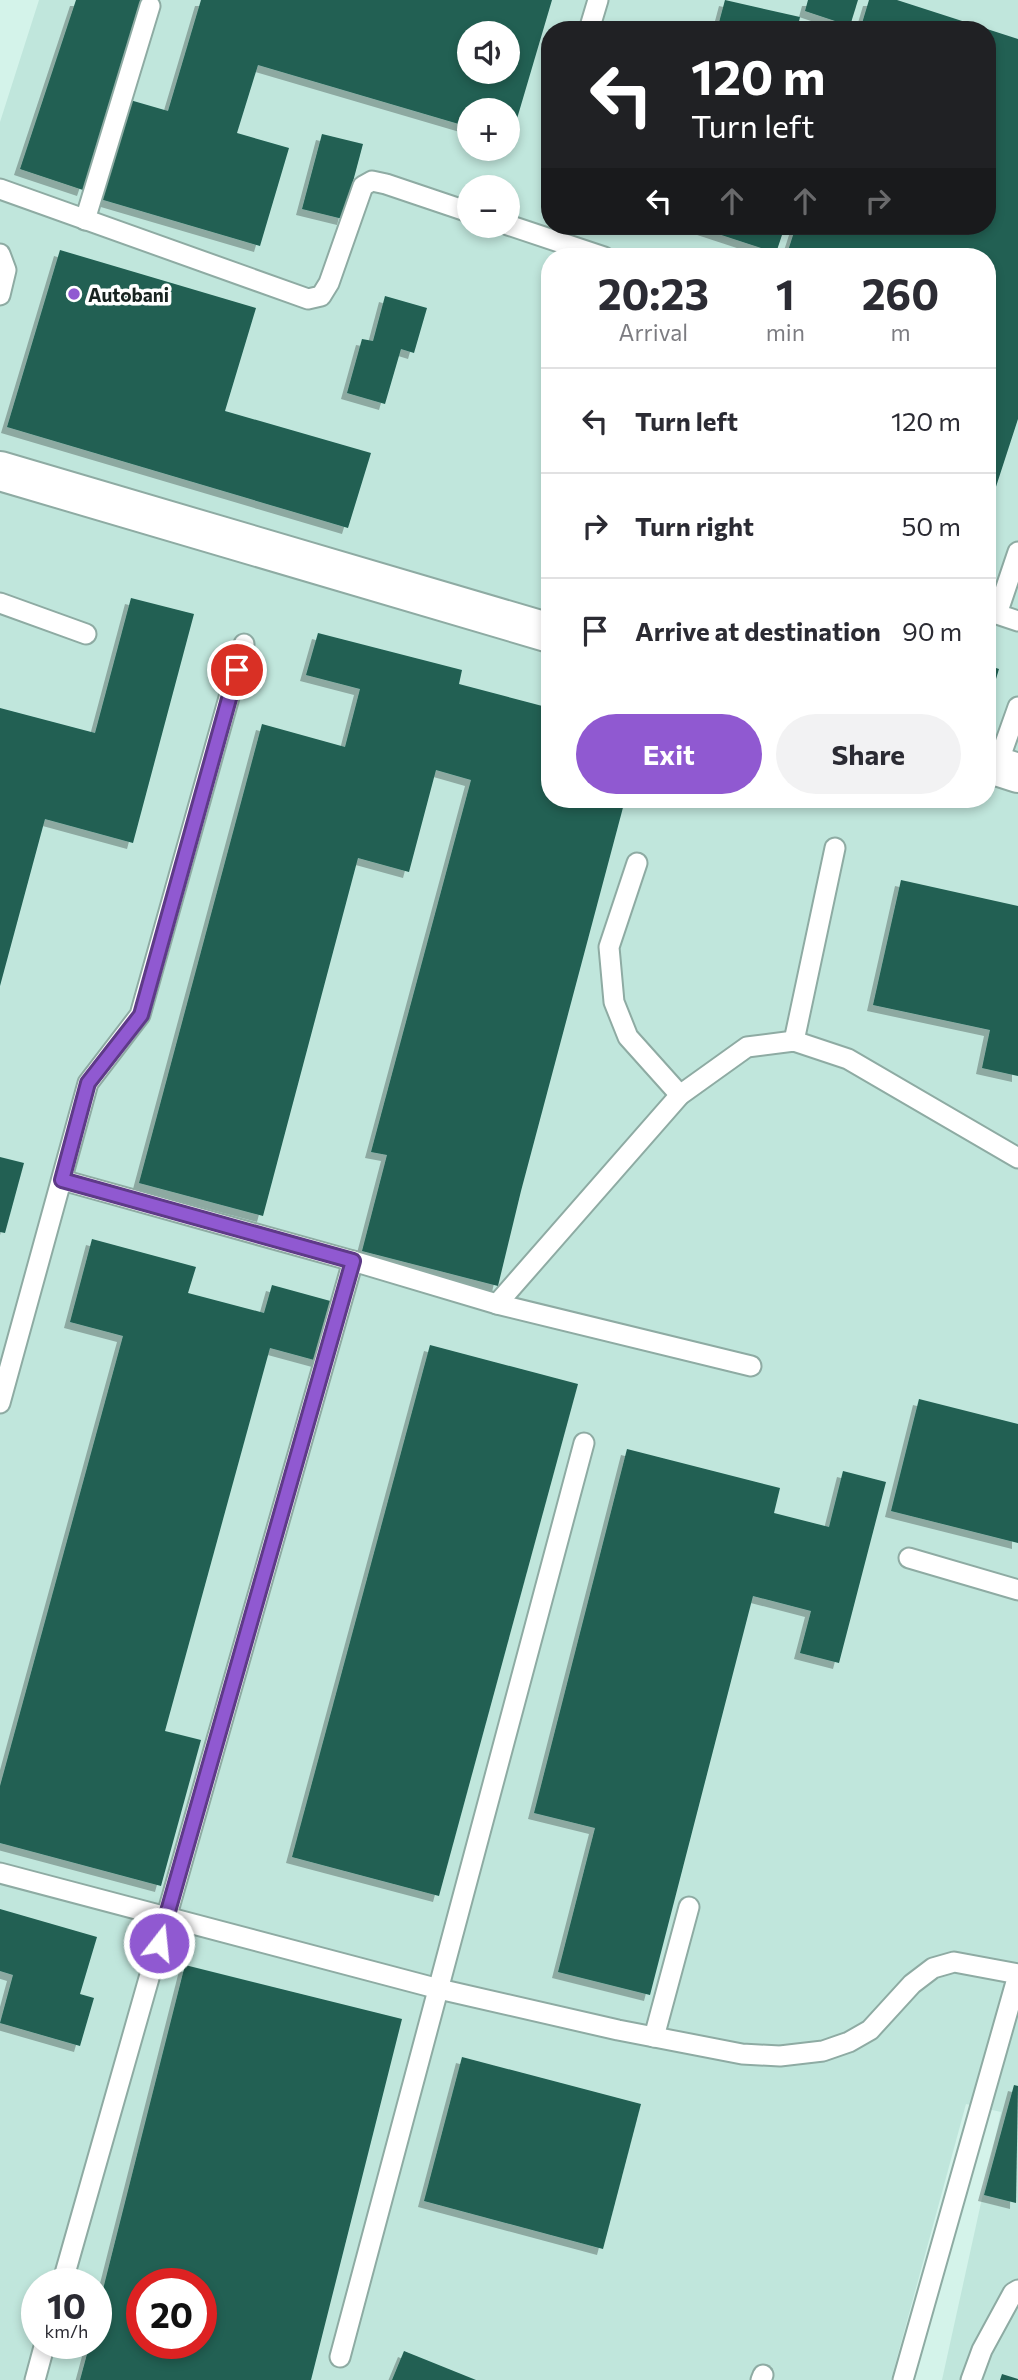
<!DOCTYPE html>
<html lang="en">
<head>
<meta charset="utf-8">
<style>
	:root { --surface:#fff; --page:#f2f2f3; --text:#2b2b33; --muted:#7c7c81; --line:#e1e1e2; --accent:#9059d1 }
	body { margin:0; font-family:Commissioner,sans-serif; background:var(--page); color:var(--text); height:100vh; display:flex; flex-direction:column; font-size:26px; white-space:nowrap }
	* { box-sizing:border-box; margin:0 }
	p { font-size:23px; color:var(--muted) }
	.icon { flex:none; width:38px; height:38px; fill:none; stroke:currentColor; stroke-width:2; stroke-linecap:round; stroke-linejoin:round }
	.map { position:relative; flex:1; overflow:hidden }
	.details { position:absolute; left:541px; top:248px; width:455px; height:560px; display:flex; flex-direction:column; background:var(--surface); border-radius:28px; box-shadow:0 4px 10px #0003 }
	.details>* { flex:none }
	.banner { position:absolute; left:541px; top:21px; width:455px; height:214px; border-radius:28px; box-shadow:0 4px 10px #0003; background:#202124; color:#fff; overflow:hidden }
	.fabs { position:absolute; left:457px; top:21px; display:grid; gap:14px }
	.fabs a { display:grid; place-items:center; width:63px; height:63px; border-radius:50%; background:var(--surface); box-shadow:0 4px 10px #0003; font-size:35px }
	.speed { position:absolute; left:21px; top:2268px; display:flex; gap:14px; font-size:35px; font-weight:700; text-align:center }
	.speed>* { display:grid; place-content:center; width:91px; height:91px; border-radius:50%; background:var(--surface); box-shadow:0 4px 10px #0003; line-height:1 }
	.speed small { font-size:18px; font-weight:400 }
	.speed .limit { border:10px solid #d22; background:#fff; color:#111 }
	.pin { position:absolute; display:grid; place-items:center; width:60px; height:60px; color:#fff; margin:-30px; border:4px solid #fff; border-radius:50%; box-shadow:0 2px 7px #0007 }
	.me { position:absolute; width:77px; margin:-38px; rotate:16deg; stroke-linejoin:round; filter:drop-shadow(0 0 5px #0008) }
	.turn { display:flex; align-items:center; gap:24px; height:147px; padding:0 35px; font-size:32px }
	.turn .icon { width:91px; height:91px; stroke-width:2.5 }
	.turn b { display:block; font-size:49px; line-height:60px }
	.lanes { display:flex; align-items:center; height:66px; padding:0 35px; background:#0003; justify-content:center; gap:35px; direction:ltr }
	.lanes .off { opacity:.35 }
	.eta { display:flex; justify-content:space-evenly; align-items:center; height:119px; text-align:center }
	.eta b { font-size:42px; font-weight:700; line-height:49px }
	.action { display:flex; gap:14px; margin-top:auto; padding:14px 35px }
	.action a { flex:1; height:80px; border-radius:42px; background:var(--accent); color:#fff; font-size:28px; font-weight:700; line-height:80px; text-align:center }
	.action a+a { background:var(--page); color:var(--text) }
	ul { padding:0; list-style:none }
	li { display:flex; align-items:center; gap:21px; height:105px; padding:0 35px; border-top:2px solid var(--line) }
	li div { flex:1 }
	li b { display:block; font-size:26px }
	li em { font-style:normal }
	.map>svg:first-child { display:block }
	.built { fill:#c0e6dc; fill-rule:evenodd }
	.building { fill:#206053; fill-rule:evenodd; filter:url(#shadow) }
	.lines { fill:none; stroke-linecap:round; stroke-linejoin:round }
	.service-casing { stroke:#8eaba3; stroke-width:23 }
	.minor-casing { stroke:#8eaba3; stroke-width:42 }
	.service { stroke:#fff; stroke-width:19 }
	.minor { stroke:#fff; stroke-width:38 }
	.route-casing { stroke:#5e3a88; stroke-width:18 }
	.route { stroke:#9059d1; stroke-width:12 }
	.poi-dot { fill:#9059d1; stroke:#fff; stroke-width:2.5 }
	.labels { text-anchor:middle; dominant-baseline:central; stroke-width:7; stroke-linejoin:round; paint-order:stroke }
	.poi-label { font-size:19px; font-weight:bold; fill:#17221f; stroke:#fff; text-anchor:start }
</style>
</head>
<body>
<div class="map">
<svg width="1018" height="2380" viewBox="0 0 1018 2380">
	<defs>
		<filter id="shadow"><feDropShadow dx="-6" dy="6" stdDeviation="0" flood-color="#0004"/></filter>
	</defs>
	<rect width="100%" height="100%" fill="#d4f3ea"/>
	<path class="built" d="M39,0H1018V2380H942L1001,2112L966,2104L891,2380H0V122ZM550,30H987V226H550ZM469,33H508V72H469ZM469,110H508V149H469ZM469,187H508V226H469ZM550,257H987V800H550ZM37,2284H96V2343H37ZM142,2284H201V2343H142Z"/>
	<g class="building">
		<polygon points="76,0 147,0 83,190 20,169"/>
		<path d="M201,0H552L511,139L508,138V110H469V127L258,65L237,133L289,148L260,246L100,199L130,100L168,111ZM469,33H508V72H469Z"/>
		<polygon points="725,0 800,17 797,30 717,30"/>
		<polygon points="808,0 858,0 850,26 805,11"/>
		<polygon points="869,0 897,0 1018,39 1018,419 992,499 987,497 987,257 786,257 796,226 987,226 987,30 860,30"/>
		<polygon points="322,134 363,144 343,219 302,209"/>
		<polygon points="694,226 785,226 776,253"/>
		<polygon points="60,250 256,308 225,411 371,453 348,528 7,427"/>
		<polygon points="385,296 427,308 414,353 401,349 385,404 347,393 362,339 373,341"/>
		<polygon points="131,598 194,614 133,843 45,819 0,986 0,708 95,733"/>
		<polygon points="318,633 462,670 459,684 550,708 550,800 625,800 521,1191 498,1286 362,1251 387,1155 371,1152 471,780 436,770 409,872 358,858 263,1216 139,1183 262,724 345,747 360,689 306,675"/>
		<polygon points="987,665 999,669 988,706 987,706"/>
		<polygon points="901,880 1018,906 1018,1076 982,1068 990,1030 873,1005"/>
		<polygon points="0,1157 24,1163 5,1233 0,1232"/>
		<polygon points="92,1239 196,1267 188,1293 264,1313 272,1285 334,1302 318,1361 270,1348 165,1731 201,1740 161,1886 0,1843 0,1786 123,1336 70,1322"/>
		<polygon points="430,1345 578,1384 439,1896 292,1857"/>
		<polygon points="919,1399 1018,1424 1018,1543 891,1511"/>
		<polygon points="627,1449 780,1488 774,1513 829,1527 843,1471 886,1482 839,1663 800,1653 811,1611 753,1596 650,1995 558,1972 595,1828 534,1813"/>
		<polygon points="0,1909 97,1937 80,1994 94,1998 80,2046 0,2023 13,1975 0,1971"/>
		<path d="M185,1965L402,2019L311,2380H80L90,2343H96V2317ZM142,2284H201V2343H142Z"/>
		<polygon points="462,2057 641,2104 603,2249 424,2201"/>
		<polygon points="1014,2085 1018,2086 1016,2203 984,2195"/>
		<polygon points="404,2351 476,2380 392,2380"/>
		<polygon points="1002,2374 1018,2379 1018,2380 1000,2380"/>
	</g>
	<g class="lines">
		<defs>
			<g id="service">
				<polyline points="589,30 598,0"/>
				<polyline points="0,189 308,299 321,296 329,283 363,186 372,181 386,184 469,212"/>
				<polyline points="85,220 150,6"/>
				<polyline points="508,225 604,257"/>
				<polyline points="0,254 6,270 0,295"/>
				<polyline points="1018,552 997,614 1018,621"/>
				<polyline points="0,603 86,634"/>
				<polyline points="997,766 1018,707"/>
				<polyline points="637,863 609,947 614,1002 628,1037 680,1095"/>
				<polyline points="794,1041 835,848"/>
				<polyline points="62,1180 353,1261 497,1304 751,1366"/>
				<polyline points="497,1304 680,1095 747,1047 794,1041 848,1059 1018,1158"/>
				<polyline points="0,1403 88,1083 140,1015 244,644"/>
				<polyline points="909,1558 1018,1590"/>
				<polyline points="0,1873 439,1989 618,2030 742,2054 780,2056 823,2051 849,2042 870,2030 912,1984 933,1968 954,1962 1018,1974"/>
				<polyline points="654,2037 689,1907"/>
				<polyline points="62,2284 353,1261"/>
				<polyline points="340,2357 584,1443"/>
				<polyline points="35,2380 45,2343"/>
				<polyline points="761,2380 763,2375"/>
				<polyline points="903,2380 1018,1975"/>
				<polyline points="971,2380 982,2350 1013,2293 1018,2290"/>
			</g>
			<g id="minor">
				<polyline points="0,471 550,633"/>
				<polyline points="987,763 1018,773"/>
			</g>
		</defs>
		<use href="#service" class="service-casing"/>
		<use href="#minor" class="minor-casing"/>
		<use href="#service" class="service"/>
		<use href="#minor" class="minor"/>
	</g>
	<g class="lines">
		<defs>
			<polyline id="route" points="159,1943 353,1261 62,1180 88,1083 141,1015 237,670"/>
		</defs>
		<use href="#route" class="route-casing"/>
		<use href="#route" class="route"/>
	</g>
	<circle class="poi-dot" cx="74" cy="294" r="7"/>
	<g class="labels">
		<g class="poi-label">
			<text x="88" y="294">Autobani</text>
		</g>
	</g>
</svg>
<div class="fabs">
<a><svg class="icon" aria-label="sound" viewBox="0 0 24 24"><path d="M4 9h4l5-4v14l-5-4H4zM17 9q2 3 0 6"/></svg></a>
<a>+</a>
<a>−</a>
</div>
<div class="speed"><div>10<small>km/h</small></div><div class="limit">20</div></div>
<div class="pin" style="left:237px;top:670px;background:#d93025"><svg class="icon" aria-label="arrive" viewBox="0 0 24 24"><path d="M6 21V4h12l-3 4 3 4H6"/></svg></div>
<svg class="me" style="left:159px;top:1943px" viewBox="-20 -20 40 40"><circle r="17" fill="#9059d1" stroke="#fff" stroke-width="3"/><path d="M0-11L8 9 0 5-8 9z" fill="#fff"/></svg>
<div class="banner">
<div class="turn"><svg class="icon" aria-label="left" viewBox="0 0 24 24"><path d="M17 20v-9H6M10 6l-5 5 5 5"/></svg><div><b>120 m</b>Turn left</div></div>
<div class="lanes"><svg class="icon" aria-label="left" viewBox="0 0 24 24"><path d="M17 20v-9H6M10 6l-5 5 5 5"/></svg><svg class="icon off" aria-label="ahead" viewBox="0 0 24 24"><path d="M12 20V5M6 11l6-6 6 6"/></svg><svg class="icon off" aria-label="ahead" viewBox="0 0 24 24"><path d="M12 20V5M6 11l6-6 6 6"/></svg><svg class="icon off" aria-label="right" viewBox="0 0 24 24"><path d="M7 20v-9h11M14 6l5 5-5 5"/></svg></div>
</div>
<section class="details">
<div class="eta">
<div><b>20:23</b><p>Arrival</p></div>
<div><b>1</b><p>min</p></div>
<div><b>260</b><p>m</p></div>
</div>
<ul>
<li><svg class="icon" aria-label="left" viewBox="0 0 24 24"><path d="M17 20v-9H6M10 6l-5 5 5 5"/></svg><div><b>Turn left</b></div><em>120 m</em></li>
<li><svg class="icon" aria-label="right" viewBox="0 0 24 24"><path d="M7 20v-9h11M14 6l5 5-5 5"/></svg><div><b>Turn right</b></div><em>50 m</em></li>
<li><svg class="icon" aria-label="arrive" viewBox="0 0 24 24"><path d="M6 21V4h12l-3 4 3 4H6"/></svg><div><b>Arrive at destination</b></div><em>90 m</em></li>
</ul>
<div class="action"><a>Exit</a><a>Share</a></div>
</section>
</div>
</body>
</html>
